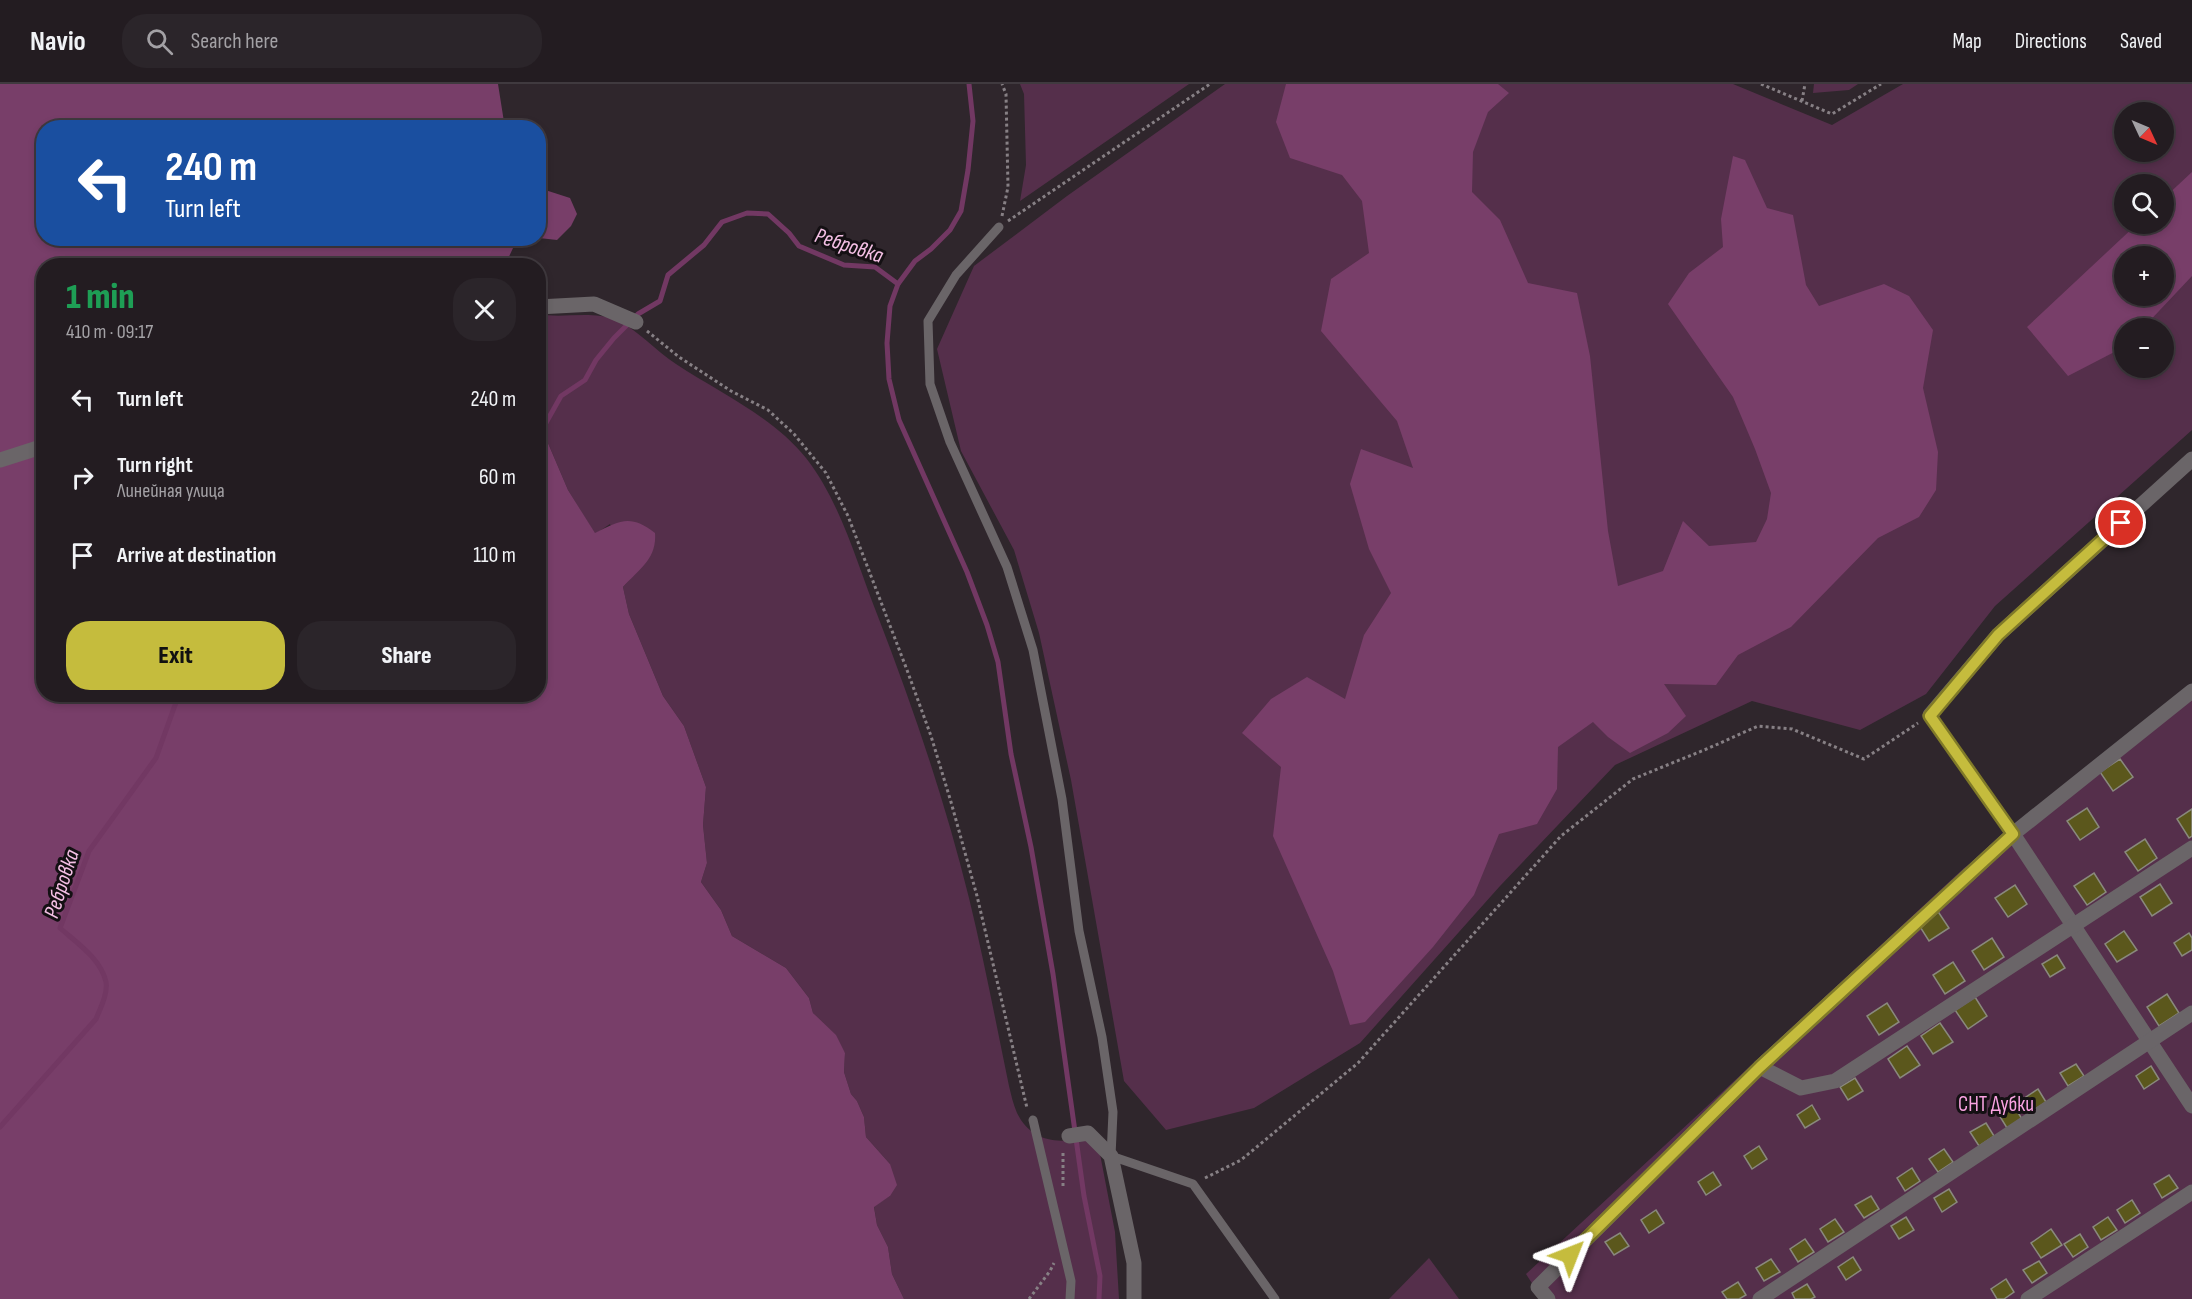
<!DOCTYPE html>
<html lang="en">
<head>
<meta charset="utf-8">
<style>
	:root { --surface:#231c21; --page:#2b252a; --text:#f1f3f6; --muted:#a3a1a5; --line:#403a3f; --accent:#c5bc3d }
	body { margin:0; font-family:"Sofia Sans Condensed",sans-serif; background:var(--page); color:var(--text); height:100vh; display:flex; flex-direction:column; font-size:22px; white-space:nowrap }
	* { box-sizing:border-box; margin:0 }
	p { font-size:20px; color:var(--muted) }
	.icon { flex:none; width:33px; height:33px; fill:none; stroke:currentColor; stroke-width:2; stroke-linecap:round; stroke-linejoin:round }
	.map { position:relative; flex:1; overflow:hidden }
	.side { position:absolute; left:36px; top:174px; width:510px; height:444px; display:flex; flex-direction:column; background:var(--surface); border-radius:24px; box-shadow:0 3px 9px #0003,0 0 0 2px var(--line) }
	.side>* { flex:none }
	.hud { position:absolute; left:36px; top:36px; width:510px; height:126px; border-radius:24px; box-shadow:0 3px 9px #0003,0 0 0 2px var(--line); background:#1a4fa0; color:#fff; overflow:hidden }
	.needle { width:39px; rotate:134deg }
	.fabs { position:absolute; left:2114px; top:18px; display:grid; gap:12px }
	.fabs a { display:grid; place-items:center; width:60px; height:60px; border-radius:50%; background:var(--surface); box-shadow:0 3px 9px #0003,0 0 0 2px var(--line); font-size:30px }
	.pin { position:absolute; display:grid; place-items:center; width:51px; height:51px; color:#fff; margin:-26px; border:3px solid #fff; border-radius:50%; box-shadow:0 2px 6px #0007 }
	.me { position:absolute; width:66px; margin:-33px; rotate:45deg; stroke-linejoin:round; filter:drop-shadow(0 0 4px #0008) }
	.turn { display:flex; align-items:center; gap:21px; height:126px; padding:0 30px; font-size:27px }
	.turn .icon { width:78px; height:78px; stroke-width:2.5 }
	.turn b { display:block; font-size:42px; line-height:51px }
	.round { display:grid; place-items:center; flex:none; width:63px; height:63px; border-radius:24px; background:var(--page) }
	.summary { display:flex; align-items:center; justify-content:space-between; height:102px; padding:0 30px }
	h1 { font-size:36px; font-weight:800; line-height:45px; color:#1e9e55 }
	.action { display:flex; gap:12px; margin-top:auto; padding:12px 30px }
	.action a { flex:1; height:69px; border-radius:24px; background:var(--accent); color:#111; font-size:24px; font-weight:800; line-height:69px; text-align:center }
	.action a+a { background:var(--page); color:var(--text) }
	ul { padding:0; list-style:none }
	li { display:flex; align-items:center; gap:18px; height:78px; padding:0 30px }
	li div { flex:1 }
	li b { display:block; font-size:22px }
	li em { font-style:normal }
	header { display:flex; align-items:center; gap:36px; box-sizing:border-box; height:84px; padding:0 30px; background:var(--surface); border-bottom:2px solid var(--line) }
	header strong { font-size:28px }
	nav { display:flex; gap:33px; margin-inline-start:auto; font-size:21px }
	.search { width:420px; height:54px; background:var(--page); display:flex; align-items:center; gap:15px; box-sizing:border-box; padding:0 21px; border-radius:24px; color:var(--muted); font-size:22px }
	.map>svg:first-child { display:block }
	.green { fill:#552f4b; fill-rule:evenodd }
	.forest { fill:#783e69; fill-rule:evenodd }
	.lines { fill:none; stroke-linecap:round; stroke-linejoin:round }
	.stream { stroke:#723863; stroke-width:5 }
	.building { fill:#5b571c; stroke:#89897d; stroke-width:1.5 }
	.path { stroke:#878085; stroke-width:3; stroke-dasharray:3 3; stroke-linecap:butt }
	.service { stroke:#6a6568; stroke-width:9 }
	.minor { stroke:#6a6568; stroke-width:15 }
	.route-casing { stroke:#807a28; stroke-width:15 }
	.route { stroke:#c5bc3d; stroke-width:10 }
	.labels { text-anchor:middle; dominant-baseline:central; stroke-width:6; stroke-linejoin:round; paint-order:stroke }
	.park-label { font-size:21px; fill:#faa3e2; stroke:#141013 }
	.water-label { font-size:22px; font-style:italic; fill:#f5c0e5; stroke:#141013 }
</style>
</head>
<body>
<header>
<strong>Navio</strong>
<div class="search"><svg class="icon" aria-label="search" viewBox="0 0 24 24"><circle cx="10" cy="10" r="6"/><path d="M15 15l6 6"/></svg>Search here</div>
<nav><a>Map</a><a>Directions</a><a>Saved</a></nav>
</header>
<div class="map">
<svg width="2192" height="1215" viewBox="0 0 2192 1215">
	<rect width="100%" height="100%" fill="#2f262c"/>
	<g class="green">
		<polygon points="1020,0 1189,0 1020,117 1026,81 1024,10"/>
		<path d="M1225,0H1733L1832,41L1903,0H2192V346L1995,522L1926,610L1860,646L1752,617L1615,681L1500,802L1360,959L1254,1024L1166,1046L1124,997L1071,696L1039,549L1014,466L961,367L937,265L974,182L1067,112ZM2124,28H2163V68H2124ZM2124,100H2163V140H2124ZM2124,172H2163V212H2124ZM2124,244H2163V284H2124Z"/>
		<polygon points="1814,0 1858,0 1849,6 1813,9"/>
		<path d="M538,230C564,235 591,226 616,236C637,245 656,267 676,280C720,309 772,332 806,374C841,419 856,477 877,530C913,623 945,717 969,814C984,876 996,939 1009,1002C1011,1010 1013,1020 1017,1029C1031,1057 1057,1061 1085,1053L1100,1070L1115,1148L1119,1215H904L892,1190L888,1163L877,1141L874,1122L890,1112V1080L866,1053L864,1033L857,1017L851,1010L844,988L845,969L813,929L809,914L786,884L732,852L721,826L701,798L707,779L703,741L706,703L684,642L663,612L629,530L623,503L632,493L610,440L595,450L568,406L539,338Z"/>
		<polygon points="2192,607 2192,1215 1542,1215 1526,1190 1964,784 2013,750"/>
		<polygon points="1429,1174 1459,1215 1389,1215"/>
	</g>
	<g class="forest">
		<path d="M0,0H498L504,38L502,43L44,44V154L536,155L514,162L505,181L44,182V610H538L539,338L568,406L595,449C620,436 631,430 655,449C657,475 639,485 623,503L629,530L663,612L684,642L706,703L703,741L707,779L701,798L721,826L732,852L786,884L809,914L813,929L836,951L845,969L844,988L851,1010L857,1017L864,1033L866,1053L890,1080L897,1101L890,1112L874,1123L877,1141L888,1163L892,1190L904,1215H0Z"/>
		<polygon points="1286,0 1498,0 1509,9 1488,28 1473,68 1472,108 1500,136 1528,199 1577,209 1590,272 1608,447 1618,502 1663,487 1683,437 1709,462 1756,458 1767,435 1771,409 1755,365 1733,313 1668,220 1689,189 1723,163 1721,135 1733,72 1745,76 1767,124 1793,131 1806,201 1819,222 1884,200 1909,212 1933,246 1923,304 1938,368 1936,406 1919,433 1878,454 1791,543 1738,571 1716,601 1664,600 1686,632 1668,649 1630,669 1608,653 1593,638 1558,663 1557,705 1537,740 1499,750 1474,811 1433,863 1365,938 1350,941 1333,887 1273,752 1281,683 1242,649 1271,615 1307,593 1345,615 1364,551 1391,509 1369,465 1350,400 1361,365 1413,384 1397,337 1321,247 1331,195 1369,169 1362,117 1342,91 1290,74 1276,38"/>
		<path d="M2192,88V192L2143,244H2124V263L2068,292L2027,243L2137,140H2163V115ZM2124,172H2163V212H2124Z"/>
		<polygon points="539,104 570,114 577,130 571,142 557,156 539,154"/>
	</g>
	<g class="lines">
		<g class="stream">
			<polyline points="969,0 973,37 968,86 961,127 950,146 931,165 915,177 898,200 890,222 887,259 889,295 899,336 967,488 987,541 998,578 1011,670 1031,763 1053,890 1084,1112 1100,1192 1099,1215"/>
			<polyline points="538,353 561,312 585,296 596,276 614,254 638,230 660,217 668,191 704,161 722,138 747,129 768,130 789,149 799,162 844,181 875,183 898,200"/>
			<path d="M0,1043L96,935C100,925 108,910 106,898C101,875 77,859 60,844L89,767L156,674L179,610"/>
		</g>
	</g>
	<g class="building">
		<polygon points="2120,675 2133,693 2113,707 2100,688"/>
		<polygon points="2087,724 2099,743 2080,756 2067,737"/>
		<polygon points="2192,725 2192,752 2189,754 2177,735"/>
		<polygon points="2145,755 2157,774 2138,787 2125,768"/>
		<polygon points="2094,789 2106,808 2087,821 2074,802"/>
		<polygon points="2160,800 2172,819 2152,832 2140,813"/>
		<polygon points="2015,801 2027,820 2008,833 1995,814"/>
		<polygon points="1937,826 1949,844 1929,857 1917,838"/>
		<polygon points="2124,847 2137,866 2117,878 2105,860"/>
		<polygon points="2189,849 2192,854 2192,866 2182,872 2174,859"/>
		<polygon points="1992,854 2004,873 1984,886 1972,867"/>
		<polygon points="2057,871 2065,884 2050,893 2042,880"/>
		<polygon points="1953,878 1965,897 1945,910 1933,891"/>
		<polygon points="2167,910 2179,929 2159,942 2147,923"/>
		<polygon points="1975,913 1987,932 1968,945 1955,926"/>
		<polygon points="1887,919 1899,938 1879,951 1867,932"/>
		<polygon points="1940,939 1953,958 1933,970 1921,952"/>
		<polygon points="1907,962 1920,981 1900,994 1888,975"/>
		<polygon points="2076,980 2084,992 2068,1002 2060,989"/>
		<polygon points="2151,982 2159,995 2144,1005 2136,992"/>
		<polygon points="1855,994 1863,1007 1848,1016 1840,1003"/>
		<polygon points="2038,1005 2046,1018 2031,1028 2023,1015"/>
		<polygon points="1812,1021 1820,1035 1805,1044 1797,1031"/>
		<polygon points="2014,1022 2022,1035 2007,1044 1999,1031"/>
		<polygon points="1986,1039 1994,1052 1979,1062 1970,1048"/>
		<polygon points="1759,1062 1767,1075 1752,1085 1744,1072"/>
		<polygon points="1944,1065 1953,1078 1938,1088 1929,1075"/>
		<polygon points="1912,1084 1920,1097 1905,1107 1897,1094"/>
		<polygon points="1713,1088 1721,1101 1706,1111 1698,1098"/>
		<polygon points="2169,1091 2178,1104 2162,1114 2154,1100"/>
		<polygon points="1949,1105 1957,1118 1942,1128 1934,1114"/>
		<polygon points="1871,1112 1879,1125 1864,1134 1855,1121"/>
		<polygon points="2132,1116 2140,1129 2125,1139 2117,1126"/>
		<polygon points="1656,1126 1664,1139 1649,1149 1641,1136"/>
		<polygon points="1906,1133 1914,1146 1899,1155 1891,1142"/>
		<polygon points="2108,1133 2117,1146 2101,1156 2093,1143"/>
		<polygon points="1835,1135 1844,1148 1828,1158 1820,1145"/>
		<polygon points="2051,1145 2062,1161 2041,1174 2031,1159"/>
		<polygon points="1620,1149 1629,1162 1614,1171 1605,1158"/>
		<polygon points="2080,1150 2088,1163 2073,1173 2064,1160"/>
		<polygon points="1805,1155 1814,1168 1798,1178 1790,1165"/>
		<polygon points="1853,1173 1861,1186 1846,1196 1838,1183"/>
		<polygon points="1771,1175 1780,1188 1764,1197 1756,1184"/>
		<polygon points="2039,1177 2047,1189 2032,1199 2023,1186"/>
		<polygon points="2006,1195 2014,1208 2004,1215 1997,1215 1991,1205"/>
		<polygon points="1738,1198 1746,1211 1739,1215 1727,1215 1722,1208"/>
		<polygon points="1807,1200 1815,1213 1811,1215 1795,1215 1792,1209"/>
	</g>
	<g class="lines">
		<g class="path">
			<polyline points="1761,0 1832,30 1881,0"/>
			<polyline points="1802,17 1805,0"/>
			<polyline points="1002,132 1008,103 1006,10 1002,0"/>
			<polyline points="1008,137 1210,0"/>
			<polyline points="647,247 679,273 731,307 768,326 794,350 826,389 848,432 907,586 931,652 951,718 977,812 1027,1024"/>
			<polyline points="1205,1094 1241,1076 1358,979 1561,752 1633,695 1709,664 1758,642 1792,645 1864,675 1918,639"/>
			<polyline points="1063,1102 1063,1067"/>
			<polyline points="1029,1215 1050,1187 1054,1179"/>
		</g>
		<g class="service">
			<polyline points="999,143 956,191 928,237 930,300 950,358 1007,483 1033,566 1062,715 1079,847 1102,953 1113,1028 1111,1072 1193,1100 1275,1215"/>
			<polyline points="1930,631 2013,750"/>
			<polyline points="1033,1036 1071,1197 1070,1215"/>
		</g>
		<g class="minor">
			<polyline points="538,223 594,220 636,238"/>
			<polyline points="0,376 44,362"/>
			<polyline points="1930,631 1998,551 2192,375"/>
			<polyline points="2013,750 2192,1022"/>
			<polyline points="1760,983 2013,750 2192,607"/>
			<polyline points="1069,1052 1088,1049 1111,1072 1134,1179 1134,1215"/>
			<polyline points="1548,1215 1538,1203 1760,983 1801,1004 1835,997 2192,764"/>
			<polyline points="1760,1215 2192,929"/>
			<polyline points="2028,1215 2192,1108"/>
		</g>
	</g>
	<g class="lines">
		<defs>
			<polyline id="route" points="1570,1171 1760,983 2013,750 1930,632 1998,551 2121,439"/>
		</defs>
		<use href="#route" class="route-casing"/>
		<use href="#route" class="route"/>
	</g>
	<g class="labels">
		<g class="park-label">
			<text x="1996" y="1020">СНТ Дубки</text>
		</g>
		<g class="water-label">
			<text transform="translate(849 162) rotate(18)">Ребровка</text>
			<text transform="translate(62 800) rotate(-72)">Ребровка</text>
		</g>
	</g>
</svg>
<div class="fabs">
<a><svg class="needle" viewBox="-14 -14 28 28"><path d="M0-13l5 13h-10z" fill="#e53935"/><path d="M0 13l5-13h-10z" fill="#a3a1a5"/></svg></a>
<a><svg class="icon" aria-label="search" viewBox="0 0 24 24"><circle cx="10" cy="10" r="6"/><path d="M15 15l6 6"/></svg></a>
<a>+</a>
<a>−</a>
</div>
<div class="pin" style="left:2121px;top:439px;background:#d93025"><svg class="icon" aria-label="arrive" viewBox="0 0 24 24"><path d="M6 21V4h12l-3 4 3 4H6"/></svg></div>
<svg class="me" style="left:1570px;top:1171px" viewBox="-20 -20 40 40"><path d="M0-17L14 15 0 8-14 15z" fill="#c5bc3d" stroke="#fff" stroke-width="4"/></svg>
<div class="hud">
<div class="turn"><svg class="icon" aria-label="left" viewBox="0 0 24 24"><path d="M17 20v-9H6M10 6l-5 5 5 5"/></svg><div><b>240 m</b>Turn left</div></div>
</div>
<section class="side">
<div class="summary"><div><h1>1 min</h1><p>410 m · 09:17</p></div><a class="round"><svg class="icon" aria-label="close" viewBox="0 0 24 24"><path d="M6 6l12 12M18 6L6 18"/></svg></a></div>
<ul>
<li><svg class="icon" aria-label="left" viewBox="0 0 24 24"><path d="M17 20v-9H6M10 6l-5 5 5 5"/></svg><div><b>Turn left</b></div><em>240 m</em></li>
<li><svg class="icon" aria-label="right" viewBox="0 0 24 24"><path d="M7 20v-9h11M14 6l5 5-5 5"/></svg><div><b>Turn right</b><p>Линейная улица</p></div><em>60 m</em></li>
<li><svg class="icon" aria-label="arrive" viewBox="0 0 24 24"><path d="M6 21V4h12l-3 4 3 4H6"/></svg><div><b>Arrive at destination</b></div><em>110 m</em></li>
</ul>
<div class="action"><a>Exit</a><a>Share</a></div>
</section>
</div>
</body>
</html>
